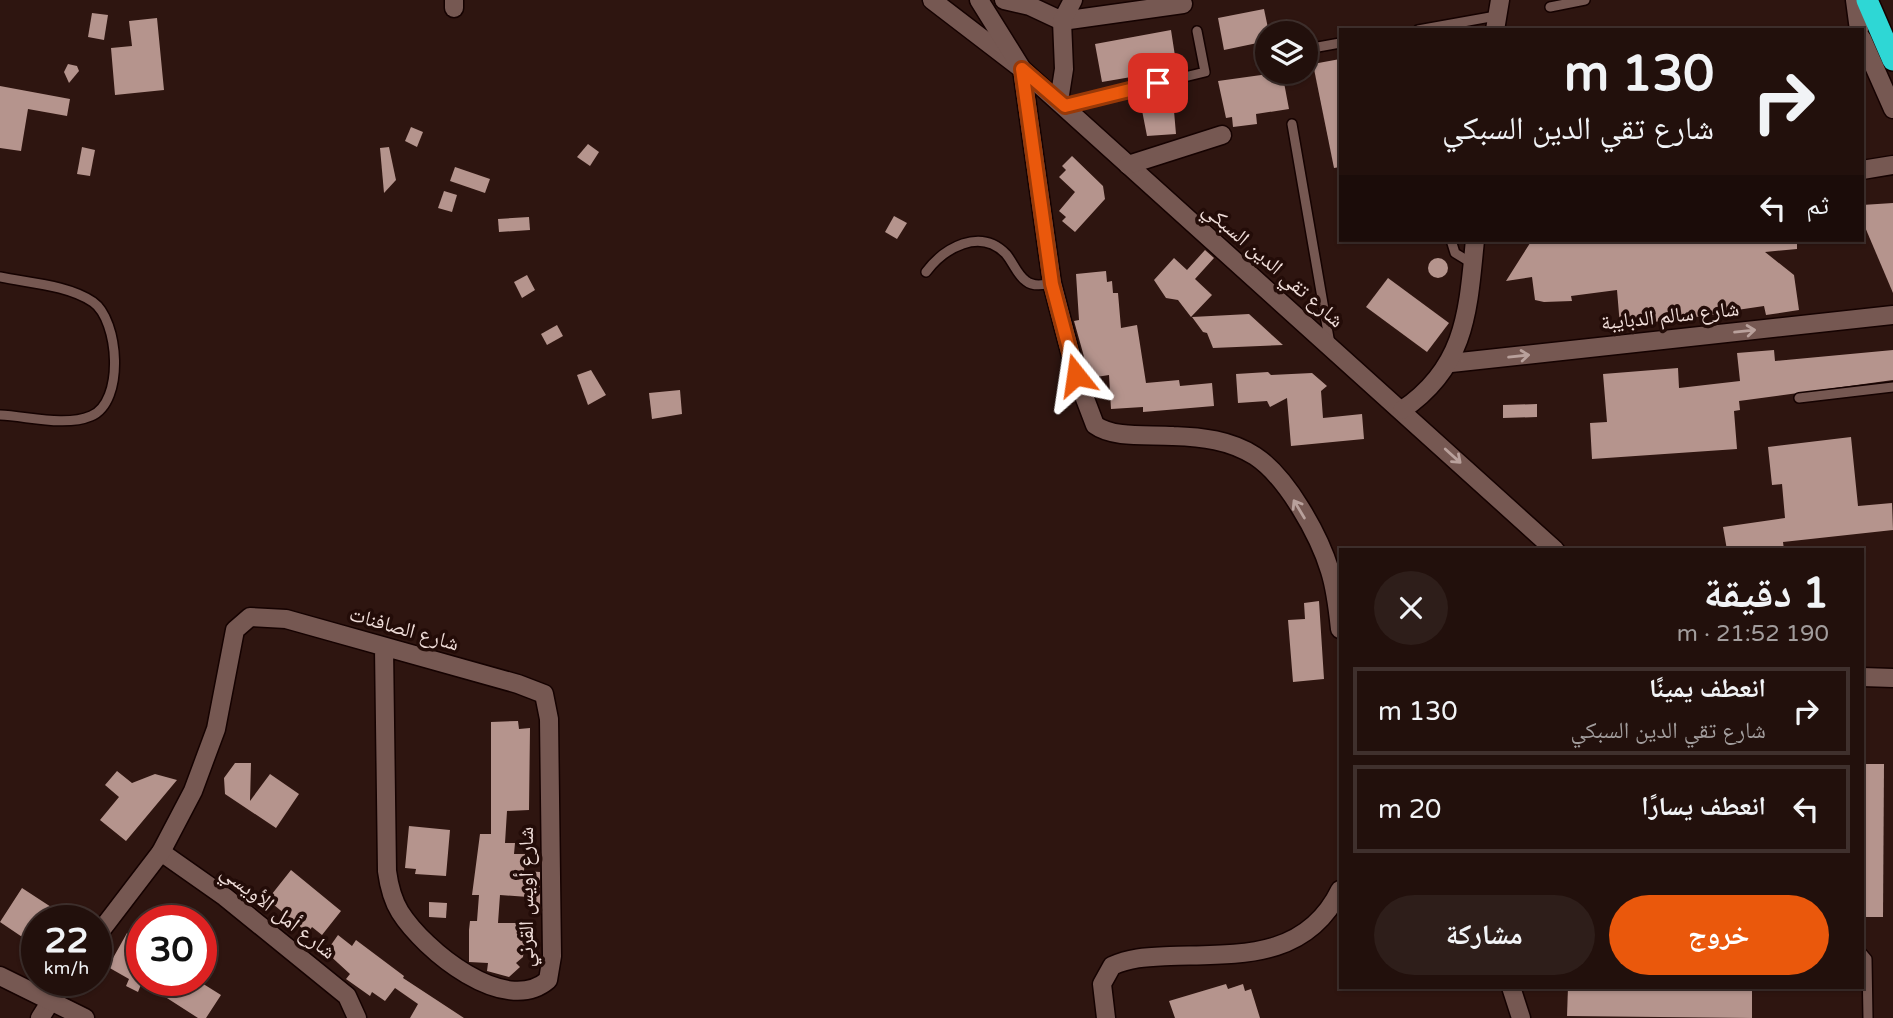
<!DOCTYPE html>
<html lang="ar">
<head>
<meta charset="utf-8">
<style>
	:root { --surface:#22100c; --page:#2e1e1a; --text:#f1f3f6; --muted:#a29d9d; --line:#3f302d; --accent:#ea580c }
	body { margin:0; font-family:"Varela Round","Noto Naskh Arabic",sans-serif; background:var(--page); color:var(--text); direction:rtl; height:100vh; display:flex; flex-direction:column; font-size:26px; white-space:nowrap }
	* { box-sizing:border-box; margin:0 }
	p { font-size:23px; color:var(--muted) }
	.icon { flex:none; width:38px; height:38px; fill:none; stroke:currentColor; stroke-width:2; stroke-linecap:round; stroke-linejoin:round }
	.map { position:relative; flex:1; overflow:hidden; direction:ltr }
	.details { position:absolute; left:1339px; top:548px; width:525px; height:441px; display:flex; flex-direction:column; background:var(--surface); border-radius:0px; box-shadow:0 2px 5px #0004,0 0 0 2px var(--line); direction:rtl }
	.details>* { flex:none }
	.guide { position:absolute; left:1339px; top:28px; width:525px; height:214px; border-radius:0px; box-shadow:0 2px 5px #0004,0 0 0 2px var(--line); direction:rtl; background:#22100c; color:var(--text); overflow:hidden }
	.controls { position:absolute; left:1255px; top:21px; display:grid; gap:14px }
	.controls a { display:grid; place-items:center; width:63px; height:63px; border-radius:50%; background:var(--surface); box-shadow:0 2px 5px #0004,0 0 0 2px var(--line); font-size:35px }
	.speed { position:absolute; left:21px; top:905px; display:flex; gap:14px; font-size:35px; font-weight:700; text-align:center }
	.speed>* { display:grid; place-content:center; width:91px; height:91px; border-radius:50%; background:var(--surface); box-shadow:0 2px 5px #0004,0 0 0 2px var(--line); line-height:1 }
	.speed small { font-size:18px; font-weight:400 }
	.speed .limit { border:10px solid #d22; background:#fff; color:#111 }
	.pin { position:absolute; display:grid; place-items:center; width:60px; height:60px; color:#fff; margin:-30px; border-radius:14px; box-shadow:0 4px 10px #0006 }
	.me { position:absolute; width:77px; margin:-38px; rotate:345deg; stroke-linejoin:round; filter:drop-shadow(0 0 5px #0008) }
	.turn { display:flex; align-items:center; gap:24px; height:147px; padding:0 35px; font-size:32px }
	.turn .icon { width:91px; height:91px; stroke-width:2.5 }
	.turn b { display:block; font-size:49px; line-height:60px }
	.then { display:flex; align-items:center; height:66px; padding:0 35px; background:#0003; gap:14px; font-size:26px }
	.round { display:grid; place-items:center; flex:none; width:74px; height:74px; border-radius:37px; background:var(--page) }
	.summary { display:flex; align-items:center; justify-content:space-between; height:119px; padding:0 35px }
	h1 { font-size:42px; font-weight:700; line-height:52px }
	.action { display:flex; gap:14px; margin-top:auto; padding:14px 35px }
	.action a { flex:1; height:80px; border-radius:42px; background:var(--accent); color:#fff; font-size:28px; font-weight:700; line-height:80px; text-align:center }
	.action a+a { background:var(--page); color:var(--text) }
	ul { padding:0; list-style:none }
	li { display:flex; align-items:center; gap:21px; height:88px; margin:0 14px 10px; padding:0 21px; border:4px solid var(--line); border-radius:0px }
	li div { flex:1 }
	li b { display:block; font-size:26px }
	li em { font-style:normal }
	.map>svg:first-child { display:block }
	.building { fill:#b5948d }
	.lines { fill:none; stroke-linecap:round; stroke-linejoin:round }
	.lane-casing { stroke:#150201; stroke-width:12 }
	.street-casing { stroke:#150201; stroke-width:21 }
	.secondary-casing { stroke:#150201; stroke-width:21 }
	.highway-casing { stroke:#150201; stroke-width:24 }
	.lane { stroke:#765852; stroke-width:9 }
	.street { stroke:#765852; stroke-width:18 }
	.secondary { stroke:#765852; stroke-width:18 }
	.highway { stroke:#2ed7d5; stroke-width:21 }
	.oneway { stroke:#b9a19c }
	.route-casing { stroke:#983908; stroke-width:18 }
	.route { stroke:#ea580c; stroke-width:12 }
	.labels { text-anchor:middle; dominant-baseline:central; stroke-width:7; stroke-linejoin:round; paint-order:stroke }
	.street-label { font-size:21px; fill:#efddd9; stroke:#230c08 }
</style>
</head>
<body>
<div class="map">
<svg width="1893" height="1018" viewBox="0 0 1893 1018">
	<rect width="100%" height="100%" fill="#2e1510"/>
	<g class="building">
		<polygon points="1264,9 1269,33 1267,41 1224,50 1218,18"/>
		<polygon points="92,13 108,15 104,40 88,37"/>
		<polygon points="157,18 164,90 115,95 111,48 132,46 129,21"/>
		<polygon points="1171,30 1177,69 1138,81 1137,76 1102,82 1095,44"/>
		<polygon points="1340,59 1340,167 1334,168 1313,64"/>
		<polygon points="68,64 77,66 79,71 69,83 64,72"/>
		<polygon points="1282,72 1289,109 1256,114 1257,124 1233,127 1232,117 1226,118 1218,81"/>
		<polygon points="0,86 70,99 67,116 28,109 21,151 0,148"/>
		<polygon points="1166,89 1168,112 1174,111 1176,134 1147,136 1139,95"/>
		<polygon points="411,127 423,132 417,147 405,141"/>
		<polygon points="588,144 599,152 590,166 577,157"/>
		<polygon points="82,147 95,150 90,176 77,174"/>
		<polygon points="389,147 396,180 384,193 380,148"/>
		<polygon points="1072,156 1103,186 1105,199 1075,232 1062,221 1066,217 1059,211 1075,192 1059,177 1066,170 1062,166"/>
		<polygon points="455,167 490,179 485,193 450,181"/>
		<polygon points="444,191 457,195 452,212 438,208"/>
		<polygon points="1893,203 1893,293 1862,220 1862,205"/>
		<polygon points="894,216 907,223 897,239 885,232"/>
		<polygon points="529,217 530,230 499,232 498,219"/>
		<polygon points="1532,240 1797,240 1797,249 1765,252 1794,275 1799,310 1766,315 1764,306 1737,310 1738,315 1720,318 1720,314 1620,326 1617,290 1571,296 1572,301 1544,302 1535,300 1532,277 1506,281"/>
		<polygon points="1205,250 1214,258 1195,279 1212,295 1191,317 1178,300 1166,298 1154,280 1174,258 1187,270"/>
		<circle cx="1438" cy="268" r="10"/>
		<polygon points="1106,271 1107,282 1112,281 1113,293 1118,293 1121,328 1137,325 1146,383 1179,380 1180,386 1212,383 1214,406 1143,412 1143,407 1111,409 1109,375 1090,378 1074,321 1079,320 1076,274"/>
		<polygon points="527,275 535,290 522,298 514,282"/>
		<polygon points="1388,278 1449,323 1427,352 1366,307"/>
		<polygon points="1249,314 1283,345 1213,348 1207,333 1203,332 1192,317"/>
		<polygon points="557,325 563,336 547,345 541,334"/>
		<polygon points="1774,350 1775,361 1893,350 1893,380 1739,401 1740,410 1734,411 1737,449 1592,459 1590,423 1607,422 1603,374 1678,368 1679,388 1740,381 1737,353"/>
		<polygon points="591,370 606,395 588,405 577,375"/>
		<polygon points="1268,372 1271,375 1312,373 1327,386 1321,391 1323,418 1362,414 1364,439 1291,446 1287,398 1270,407 1267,401 1238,403 1236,374"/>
		<polygon points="680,390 682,414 652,419 649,393"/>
		<polygon points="1537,404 1537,417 1503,418 1503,405"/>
		<polygon points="1851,437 1858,506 1892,503 1893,530 1783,542 1784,550 1727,550 1723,527 1785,518 1782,484 1772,485 1768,447"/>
		<polygon points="1319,601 1324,679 1293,682 1288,620 1305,619 1304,603"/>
		<polygon points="518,721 519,729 530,728 529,810 507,811 505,843 515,843 514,854 525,854 524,871 540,872 540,905 527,904 528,897 500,895 498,923 533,923 533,948 524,948 523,957 516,963 520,967 509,977 487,971 488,963 469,962 469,930 470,921 477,921 479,895 472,895 480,834 491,834 491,722"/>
		<polygon points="235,763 251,763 250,801 270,774 299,794 276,828 225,794 224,778"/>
		<polygon points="1862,764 1884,764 1883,917 1862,917"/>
		<polygon points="117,771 132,783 155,774 177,780 126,841 100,820 119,797 105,785"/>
		<polygon points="409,826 450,830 446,876 415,874 416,869 405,868"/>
		<polygon points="291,870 341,911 322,935 312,927 308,933 274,905 278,900 272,894"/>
		<polygon points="22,888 71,920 37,920 37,947 0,922"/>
		<polygon points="429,902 447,903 446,918 429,917"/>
		<polygon points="127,933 142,941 142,980 197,980 221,995 206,1018 198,1018 142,982 138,992 126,986 129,979 108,967"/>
		<polygon points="338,935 352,946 356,940 404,976 403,978 464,1018 410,1018 418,1004 395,988 385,1001 372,992 370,996 346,979 350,974 326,952"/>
		<polygon points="1226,984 1228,989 1243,984 1245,991 1251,989 1260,1018 1175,1018 1169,1001"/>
		<polygon points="1568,987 1752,987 1752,1018 1567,1016"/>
	</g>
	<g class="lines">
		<defs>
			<g id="lane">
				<polyline points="1550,7 1585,0"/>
				<polyline points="1418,30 1496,16"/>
				<polyline points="1318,47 1340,43"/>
				<polyline points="1065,106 1205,72 1197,31"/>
				<polyline points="1292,124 1330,344"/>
				<polyline points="1451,240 1455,253 1473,264"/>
				<path d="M926,272C944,248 980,227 1006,254C1013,262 1017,275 1026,281C1033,287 1044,285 1052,283"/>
				<path d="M0,277C29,283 68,285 93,302C119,320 125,402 91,416C65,427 27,416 0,415"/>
				<polyline points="1799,398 1893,387"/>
				<polyline points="1862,953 1867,959 1868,1018"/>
			</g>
			<g id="street">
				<path d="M932,0L1022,69L1052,283L1076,375L1095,425C1114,439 1151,434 1173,436C1202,437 1230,440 1255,456C1287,477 1319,535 1330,571C1336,590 1338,610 1340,629"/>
				<polyline points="979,0 1022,69 1555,550"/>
				<polyline points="1004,0 1030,6 1062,21 1183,4"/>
				<polyline points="1855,0 1859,30"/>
				<polyline points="454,8 454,0"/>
				<polyline points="1495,30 1500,0"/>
				<polyline points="1862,39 1893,109"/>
				<polyline points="1059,101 1064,69 1062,21 1073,0"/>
				<polyline points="1128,165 1222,135"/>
				<polyline points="1862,170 1893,165"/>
				<polyline points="1451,363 1893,315"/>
				<path d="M1402,410C1466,367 1468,311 1475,240"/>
				<polyline points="1862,677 1893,678"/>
				<polyline points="161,852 225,897 347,996 357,1018"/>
				<path d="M96,937L161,852L193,791L216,729L235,630L250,617L286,619L518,684L544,694L549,719L552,956L548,980C505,1017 424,950 400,912C392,899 389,886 387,871L384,648"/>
				<polyline points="1511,987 1521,1018"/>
				<polyline points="40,1018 64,980"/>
				<path d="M1106,1018L1102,984L1112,966C1131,957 1149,957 1170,956C1238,954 1306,960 1340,890"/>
			</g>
			<polyline id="secondary" points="0,976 85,1018"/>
			<polyline id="highway" points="1867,0 1893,60"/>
		</defs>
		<use href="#lane" class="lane-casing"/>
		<use href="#street" class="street-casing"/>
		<use href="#secondary" class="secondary-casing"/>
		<use href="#highway" class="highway-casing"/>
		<use href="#lane" class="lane"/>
		<use href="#street" class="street"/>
		<use href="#secondary" class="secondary"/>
		<use href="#highway" class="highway"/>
	</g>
	<defs><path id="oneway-shaft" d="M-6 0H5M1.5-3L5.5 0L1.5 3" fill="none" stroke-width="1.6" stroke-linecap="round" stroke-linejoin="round" transform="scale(1.75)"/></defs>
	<g class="oneway">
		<use href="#oneway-shaft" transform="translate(1745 331) rotate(-6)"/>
		<use href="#oneway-shaft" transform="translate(1519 356) rotate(-6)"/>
		<use href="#oneway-shaft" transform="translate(1453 456) rotate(42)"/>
		<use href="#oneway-shaft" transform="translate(1299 509) rotate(-121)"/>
	</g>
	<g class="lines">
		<defs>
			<polyline id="route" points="1076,375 1052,284 1022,69 1065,106 1158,83"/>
		</defs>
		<use href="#route" class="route-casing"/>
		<use href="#route" class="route"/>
	</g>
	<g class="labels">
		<g class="street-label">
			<text transform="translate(1273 265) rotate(41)">شارع تقي الدين السبكي</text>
			<text transform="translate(1670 316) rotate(-6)">شارع سالم الدبايبة</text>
			<text transform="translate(404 629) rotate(16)">شارع الصافنات</text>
			<text transform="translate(526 897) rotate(-90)">شارع أويس القرني</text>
			<text transform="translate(278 912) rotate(38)">شارع أمل الأويسي</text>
		</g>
	</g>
</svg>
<div class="controls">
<a><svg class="icon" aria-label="layers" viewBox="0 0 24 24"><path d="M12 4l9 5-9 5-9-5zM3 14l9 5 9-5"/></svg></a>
</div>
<div class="speed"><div>22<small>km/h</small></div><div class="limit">30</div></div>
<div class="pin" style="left:1158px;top:83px;background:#d93025"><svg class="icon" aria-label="arrive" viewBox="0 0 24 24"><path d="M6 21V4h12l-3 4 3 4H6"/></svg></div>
<svg class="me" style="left:1076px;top:375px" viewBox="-20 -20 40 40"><path d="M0-17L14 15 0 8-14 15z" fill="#ea580c" stroke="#fff" stroke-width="4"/></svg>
<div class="guide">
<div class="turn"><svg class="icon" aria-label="right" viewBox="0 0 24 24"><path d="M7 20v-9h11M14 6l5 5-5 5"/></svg><div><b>130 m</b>شارع تقي الدين السبكي</div></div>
<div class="then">ثم<svg class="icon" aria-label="left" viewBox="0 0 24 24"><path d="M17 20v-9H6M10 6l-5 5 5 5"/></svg></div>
</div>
<section class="details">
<div class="summary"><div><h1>1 دقيقة</h1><p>190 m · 21:52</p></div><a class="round"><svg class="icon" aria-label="close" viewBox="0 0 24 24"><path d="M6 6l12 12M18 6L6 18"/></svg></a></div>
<ul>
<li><svg class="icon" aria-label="right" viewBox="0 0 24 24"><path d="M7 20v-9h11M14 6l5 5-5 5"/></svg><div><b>انعطف يمينًا</b><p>شارع تقي الدين السبكي</p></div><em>130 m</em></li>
<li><svg class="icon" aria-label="left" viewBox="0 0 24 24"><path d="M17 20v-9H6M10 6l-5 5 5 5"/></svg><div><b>انعطف يسارًا</b></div><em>20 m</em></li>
</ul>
<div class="action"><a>خروج</a><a>مشاركة</a></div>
</section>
</div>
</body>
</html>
